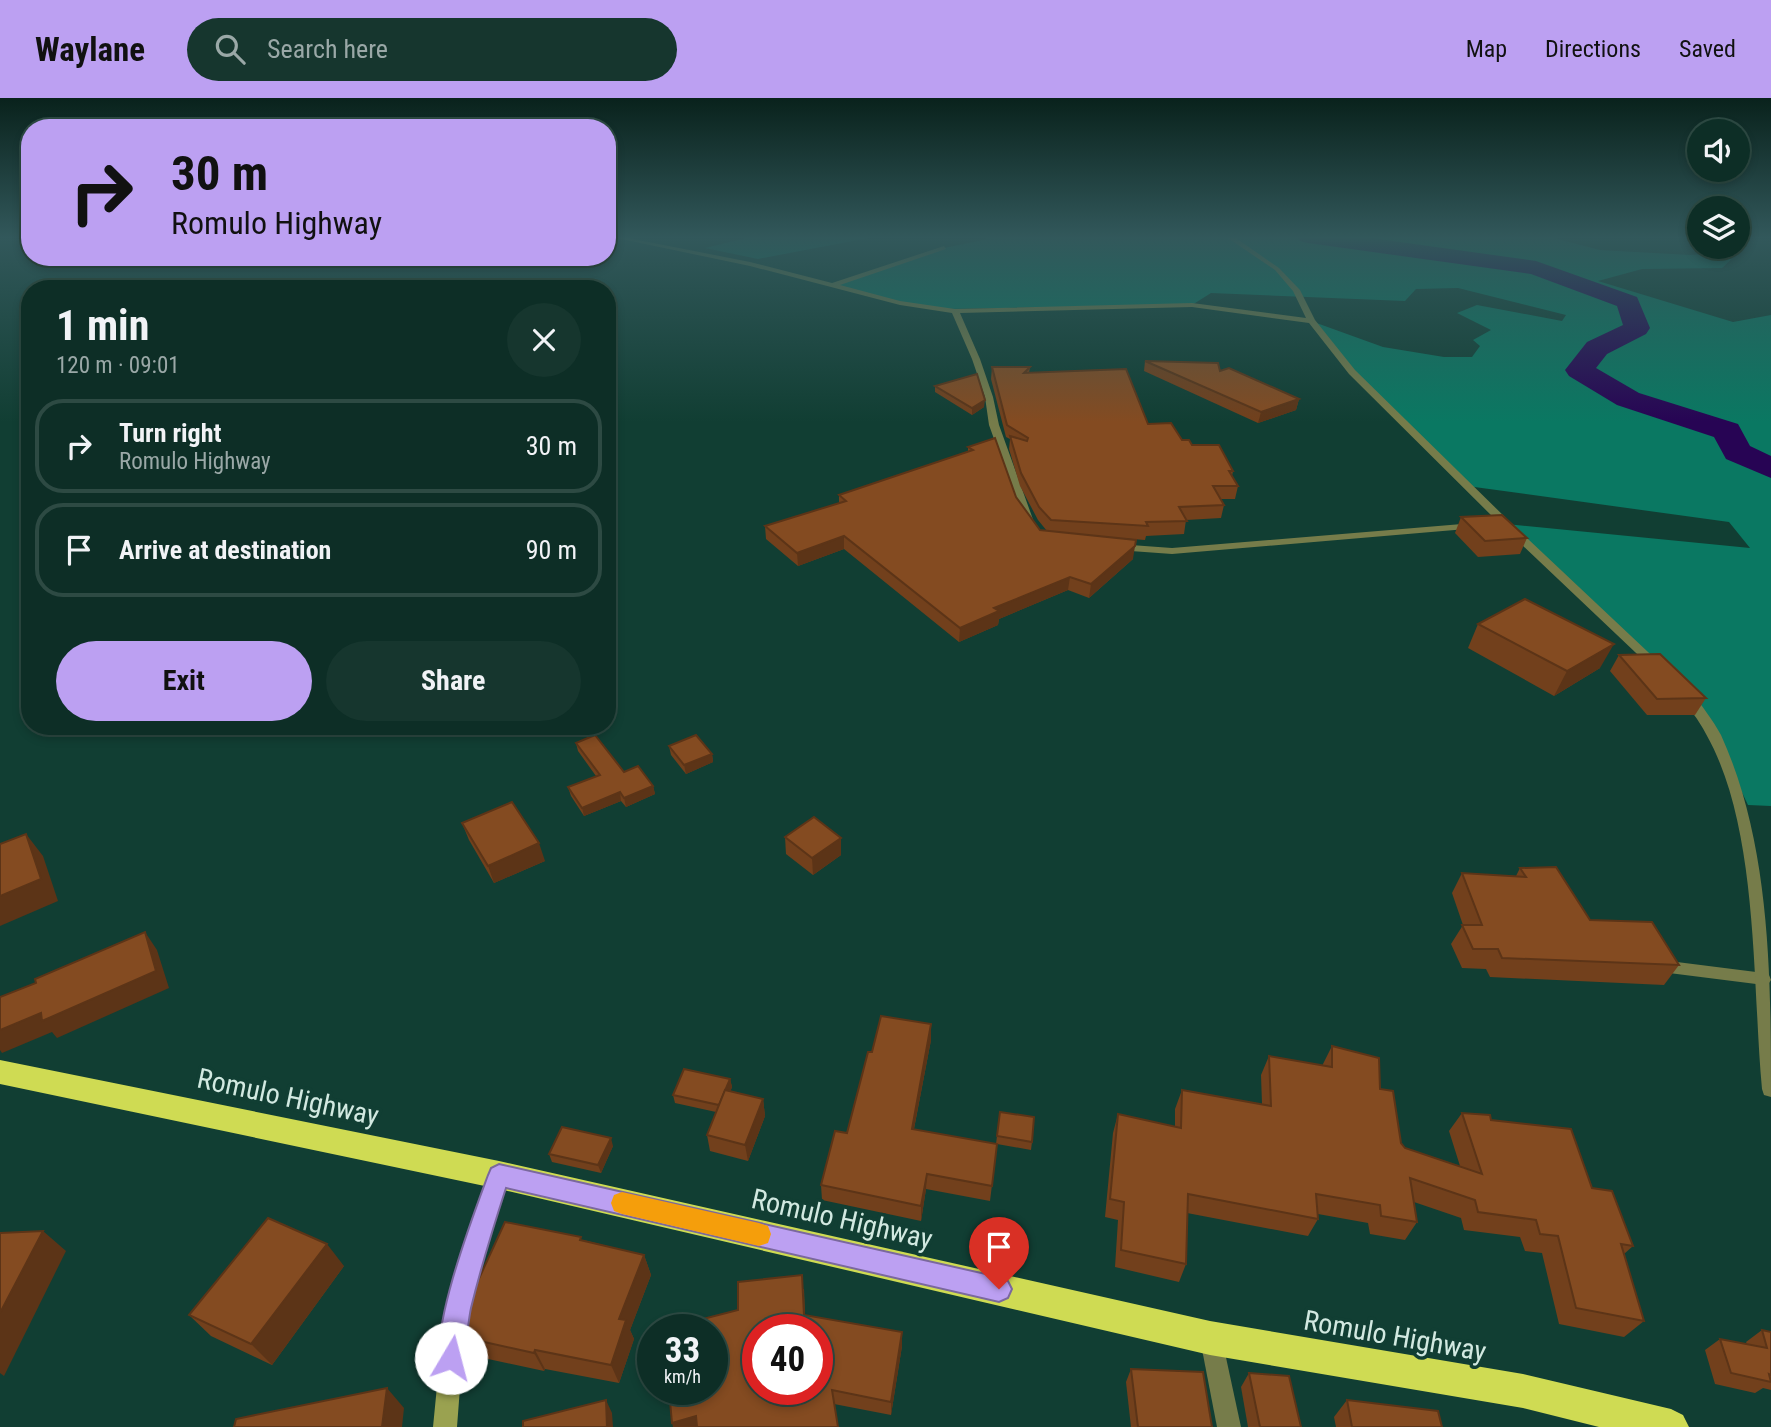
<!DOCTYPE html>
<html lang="en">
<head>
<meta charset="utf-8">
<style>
	:root { --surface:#0d2e26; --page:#16362e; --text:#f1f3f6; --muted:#9aa8a7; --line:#2d4a43; --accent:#bca0f2 }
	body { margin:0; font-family:"Roboto Condensed",sans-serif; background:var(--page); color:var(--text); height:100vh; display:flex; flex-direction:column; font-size:26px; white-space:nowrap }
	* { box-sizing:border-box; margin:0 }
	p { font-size:23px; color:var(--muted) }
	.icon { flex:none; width:38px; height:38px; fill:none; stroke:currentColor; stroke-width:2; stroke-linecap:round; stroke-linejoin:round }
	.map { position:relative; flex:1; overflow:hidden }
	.panel { position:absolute; left:21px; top:182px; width:595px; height:455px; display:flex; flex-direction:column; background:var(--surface); border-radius:28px; box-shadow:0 4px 10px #0003,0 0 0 2px var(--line) }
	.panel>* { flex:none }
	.hud { position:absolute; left:21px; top:21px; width:595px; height:147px; border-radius:28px; box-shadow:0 4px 10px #0003,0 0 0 2px var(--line); background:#bca0f2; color:#111; overflow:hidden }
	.tools { position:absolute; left:1687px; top:21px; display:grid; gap:14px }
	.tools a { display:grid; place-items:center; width:63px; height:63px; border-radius:50%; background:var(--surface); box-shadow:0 4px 10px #0003,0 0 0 2px var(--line); font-size:35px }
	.speed { position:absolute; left:637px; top:1216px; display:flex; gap:14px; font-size:35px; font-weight:700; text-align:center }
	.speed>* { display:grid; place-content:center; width:91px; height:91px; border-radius:50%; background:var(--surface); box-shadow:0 4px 10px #0003,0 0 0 2px var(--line); line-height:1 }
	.speed small { font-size:18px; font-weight:400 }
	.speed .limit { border:10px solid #d22; background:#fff; color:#111 }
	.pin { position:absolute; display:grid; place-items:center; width:60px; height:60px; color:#fff; margin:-72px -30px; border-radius:50% 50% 50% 0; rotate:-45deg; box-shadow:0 0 7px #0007 }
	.pin .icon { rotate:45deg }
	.me { position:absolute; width:77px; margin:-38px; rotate:8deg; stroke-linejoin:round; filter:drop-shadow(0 0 5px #0008) }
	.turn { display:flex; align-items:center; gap:24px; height:147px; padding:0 35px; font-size:32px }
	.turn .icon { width:91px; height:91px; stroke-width:2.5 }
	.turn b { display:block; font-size:49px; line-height:60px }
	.round { display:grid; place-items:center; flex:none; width:74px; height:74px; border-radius:37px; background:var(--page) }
	.overview { display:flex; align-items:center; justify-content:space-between; height:119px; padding:0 35px }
	h1 { font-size:42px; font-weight:700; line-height:52px }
	.primary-button { display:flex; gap:14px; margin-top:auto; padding:14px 35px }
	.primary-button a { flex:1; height:80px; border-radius:42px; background:var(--accent); color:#111; font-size:28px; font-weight:700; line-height:80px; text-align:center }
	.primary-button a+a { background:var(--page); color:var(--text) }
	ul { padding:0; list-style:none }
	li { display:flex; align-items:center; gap:21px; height:94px; margin:0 14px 10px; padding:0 21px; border:4px solid var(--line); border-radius:28px }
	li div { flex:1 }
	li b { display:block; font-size:26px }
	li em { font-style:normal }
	header { display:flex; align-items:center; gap:42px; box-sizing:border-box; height:98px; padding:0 35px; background:var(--accent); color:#111 }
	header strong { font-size:33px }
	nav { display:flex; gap:38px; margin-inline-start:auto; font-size:24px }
	.search { width:490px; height:63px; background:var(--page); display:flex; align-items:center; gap:18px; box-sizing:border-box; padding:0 24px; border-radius:38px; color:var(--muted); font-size:26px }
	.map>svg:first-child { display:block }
	.forest { fill:#0a7862 }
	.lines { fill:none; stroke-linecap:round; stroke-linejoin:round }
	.river { fill:#270454; fill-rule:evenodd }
	.lane { fill:#767c4a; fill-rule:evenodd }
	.street { fill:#767c4a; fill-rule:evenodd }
	.secondary { fill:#9aa250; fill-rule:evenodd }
	.highway { fill:#cfdb53; fill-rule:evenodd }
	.wall { fill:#72401c }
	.shaded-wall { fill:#5c3417 }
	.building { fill:#844b21; stroke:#5c3417; stroke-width:2; fill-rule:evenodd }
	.route { fill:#bca0f2; stroke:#7a689d; stroke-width:2 }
	.slow { fill:#f59e0b }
	.labels { text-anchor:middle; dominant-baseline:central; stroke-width:7; stroke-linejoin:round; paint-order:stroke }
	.near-street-label { font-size:28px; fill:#d2e9e1; stroke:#113e33 }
</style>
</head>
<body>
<header>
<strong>Waylane</strong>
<div class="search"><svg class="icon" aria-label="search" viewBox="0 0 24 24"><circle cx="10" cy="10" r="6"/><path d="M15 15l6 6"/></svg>Search here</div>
<nav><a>Map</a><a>Directions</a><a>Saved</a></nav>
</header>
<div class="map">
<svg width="1771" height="1329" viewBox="0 0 1771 1329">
	<rect width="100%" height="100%" fill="#113e33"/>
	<g class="forest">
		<polygon points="754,138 879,138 758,161 705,150"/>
		<polygon points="980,138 1546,138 1600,152 1690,157 1740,153 1722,170 1642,171 1598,183 1733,224 1771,217 1771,708 1748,707 1702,611 1506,426 1750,450 1729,424 1467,388 1352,274 1311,223 1383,249 1444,259 1472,259 1480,248 1473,242 1491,232 1457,215 1477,207 1562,223 1566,217 1458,190 1416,191 1405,203 1211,195 1192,207 946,211 899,205 831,188 944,150 988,141"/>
	</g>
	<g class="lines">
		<polygon class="river" points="1297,138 1357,138 1536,163 1637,199 1650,230 1646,236 1607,256 1596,270 1639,295 1738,326 1750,348 1771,358 1771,380 1726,361 1714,339 1617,307 1569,278 1565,272 1587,244 1623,227 1617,208 1531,176 1308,145 1300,143"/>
		<polygon class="lane" points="1669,863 1764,875 1769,877 1771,882 1769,885 1764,887 1669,875 1664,873 1662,869 1664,865"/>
		<g class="street">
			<polygon points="607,138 618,138 750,164 832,185 944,148 946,151 840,187 900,203 955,211 1192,205 1306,220 1293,193 1275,172 1225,138 1233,138 1279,170 1300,192 1315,222 1355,272 1510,424 1665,570 1659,574 1655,573 1502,428 1349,276 1309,225 1192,209 960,215 980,261 993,299 999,327 1035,427 1030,430 1025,427 989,327 985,299 972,261 952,215 900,207 750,168"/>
			<polygon points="1474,425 1479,428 1478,430 1172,456 1117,452 1112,449 1117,446 1172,450"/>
			<path d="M1686,592L1691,593C1701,607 1713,622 1721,637C1771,747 1771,880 1771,999L1764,997L1762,991C1752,885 1759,729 1706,636C1699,622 1688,609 1679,596Z"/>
			<polygon points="1211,1230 1219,1233 1222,1241 1241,1329 1217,1329 1200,1241 1203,1233"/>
		</g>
		<polygon class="secondary" points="499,1068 506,1070 509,1077 483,1156 464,1237 457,1329 433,1329 442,1237 461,1156 489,1077 492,1070"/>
		<polygon class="highway" points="0,962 499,1063 1210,1223 1523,1276 1671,1311 1683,1317 1689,1329 1599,1329 1523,1310 1210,1257 499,1091 0,986"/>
	</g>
	<g class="wall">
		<polygon points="1145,263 1220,273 1299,301 1296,312 1258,325 1144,273"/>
		<polygon points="992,269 1030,269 1029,275 1148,326 1192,347 1233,373 1232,378 1238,388 1235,401 1220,401 1224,407 1221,420 1186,422 1184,436 1146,438 1145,442 1119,440 1133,461 1089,500 1068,492 999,521 998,527 959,544 844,451 798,468 766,441 765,428 839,405 839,397 968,354 968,349 995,340 1016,399 1040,432 1047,433 1038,422 1020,388 1009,351 1010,341 1006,339 991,281"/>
		<polygon points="935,288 984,309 972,317 935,294"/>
		<polygon points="1461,419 1527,440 1520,456 1478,459 1455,435"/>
		<polygon points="1478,526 1600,570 1554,598 1468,550"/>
		<polygon points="1619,557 1706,600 1695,617 1647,617 1610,573"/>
		<polygon points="576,645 624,674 653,688 655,696 626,709 621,703 584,718 571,698 568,689 596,678 578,653"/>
		<polygon points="669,648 712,656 713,664 686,676 671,657"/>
		<polygon points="462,725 545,763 494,785 469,742"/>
		<polygon points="785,739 841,740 841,757 813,777 786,756"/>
		<polygon points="1520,770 1590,822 1679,867 1664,887 1490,879 1486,871 1462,870 1451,846 1463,827 1452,795 1462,775 1516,778"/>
		<polygon points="931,926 931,942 914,1031 996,1046 1000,1014 1032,1044 1031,1052 997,1046 990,1103 926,1091 921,1123 822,1102 821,1087 847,1035 872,954"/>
		<polygon points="1332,948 1380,991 1401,1045 1405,1050 1460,1068 1449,1033 1462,1015 1491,1022 1592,1090 1633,1148 1624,1156 1644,1223 1624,1239 1559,1226 1542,1155 1525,1153 1520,1139 1464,1132 1461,1120 1414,1104 1417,1124 1405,1142 1370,1136 1368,1125 1318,1116 1318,1121 1308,1138 1187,1115 1186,1166 1179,1184 1115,1169 1118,1122 1105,1119 1113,1035 1118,1016 1175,1029 1175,1011 1182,992 1262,1006 1261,977 1269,958 1322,968"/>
		<polygon points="730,981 732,989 730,994 763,1001 765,1018 748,1063 710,1053 707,1037 716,1014 675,1005 673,997"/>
		<polygon points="613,1048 601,1075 552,1064 549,1056"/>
		<polygon points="583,1142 644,1157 651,1177 630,1232 634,1241 619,1285 545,1271 544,1273 465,1256 453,1237"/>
		<polygon points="344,1168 272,1267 211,1238 189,1217"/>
		<polygon points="804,1191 805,1217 902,1248 891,1317 834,1306 712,1292 738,1212"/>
		<polygon points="1762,1232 1771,1234 1771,1292 1763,1290 1755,1295 1715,1286 1705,1252 1720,1241 1747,1246 1746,1244"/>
		<polygon points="1131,1271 1212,1329 1131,1329 1126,1284"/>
		<polygon points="1249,1275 1301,1329 1248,1329 1241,1289"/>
		<polygon points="1347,1302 1442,1329 1336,1329 1334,1319"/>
	</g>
	<g class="shaded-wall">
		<polygon points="1299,301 1296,312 1258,325 1261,314"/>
		<polygon points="985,302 984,309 972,317 972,310"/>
		<polygon points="844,438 844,451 798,468 797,455"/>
		<polygon points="1135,448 1133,461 1089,500 1091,486"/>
		<polygon points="1070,479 1068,492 999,521 998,527 959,544 960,530 994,510"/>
		<polygon points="1614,546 1600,570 1554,598 1567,573"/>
		<polygon points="712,656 713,664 686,676 684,667"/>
		<polygon points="653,688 655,696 626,709 624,700"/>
		<polygon points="620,694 621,703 584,718 582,710"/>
		<polygon points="26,736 43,758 58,803 0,828 0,798"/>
		<polygon points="841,740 841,757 813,777 812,760"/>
		<polygon points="539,745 545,763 494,785 488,768"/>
		<polygon points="145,834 157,852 169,890 57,940 52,934 2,955 0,952 0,932"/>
		<polygon points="931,926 931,942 911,1046 912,1031"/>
		<polygon points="730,981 732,989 722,1015 720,1007"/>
		<polygon points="763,1001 765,1018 748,1063 745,1047"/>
		<polygon points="611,1040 613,1048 601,1075 598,1067"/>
		<polygon points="927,1076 926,1091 921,1123 921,1108"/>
		<polygon points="43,1133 66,1153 4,1278 0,1275 0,1215"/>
		<polygon points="327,1146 344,1168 272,1267 251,1246"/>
		<polygon points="644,1157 651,1177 630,1232 634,1241 619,1285 611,1267 619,1221"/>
		<polygon points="902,1234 902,1248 891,1317 891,1304"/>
		<polygon points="535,1252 545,1271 544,1273 534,1255"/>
		<polygon points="387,1290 404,1310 402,1329 382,1329"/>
		<polygon points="606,1302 612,1315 613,1329 607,1329"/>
		<polygon points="696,1318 700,1329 673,1329 672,1325"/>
	</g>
	<g class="building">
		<polygon points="1145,263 1218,265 1220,273 1229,270 1299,301 1261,314"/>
		<polygon points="992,269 1030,269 1024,275 1126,271 1148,326 1171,325 1182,342 1189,342 1192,347 1219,347 1233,373 1229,373 1238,388 1213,388 1224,407 1179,409 1187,423 1146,424 1148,428 1051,422 1039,409 1021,375 1010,338 1027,343 1028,340 1007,327"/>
		<polygon points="977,276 985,302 972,310 935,288"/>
		<polygon points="995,340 1016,399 1040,432 1136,442 1135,448 1091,486 1070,479 994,510 999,513 960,530 844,438 797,455 765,428 846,403 839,397 973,352 968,349"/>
		<polygon points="1502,417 1527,440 1485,443 1461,419"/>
		<polygon points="1525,501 1614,546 1567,573 1478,526"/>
		<polygon points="1660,556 1706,600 1657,601 1619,557"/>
		<polygon points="595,637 624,674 638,668 653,688 624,700 620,694 582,710 568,689 600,677 576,645"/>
		<polygon points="696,637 712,656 684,667 669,648"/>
		<polygon points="512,704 539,745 488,768 462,725"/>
		<polygon points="814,719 841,740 812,760 785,739"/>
		<polygon points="26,736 41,781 0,798 0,746"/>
		<polygon points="1556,769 1590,822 1652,824 1679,867 1502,860 1498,851 1473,851 1462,827 1482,827 1462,775 1526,779 1520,770"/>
		<polygon points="145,834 156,873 42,923 41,915 0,932 0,899 36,885 35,881"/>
		<polygon points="881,918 931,926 912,1031 997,1046 992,1088 927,1076 921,1108 821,1087 835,1033 847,1035 868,954 872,954"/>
		<polygon points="1332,948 1379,960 1380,991 1393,993 1401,1045 1405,1050 1482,1076 1462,1015 1490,1017 1491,1022 1571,1031 1592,1090 1612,1093 1633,1148 1621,1146 1644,1223 1576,1210 1558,1138 1540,1136 1536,1122 1478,1114 1475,1102 1410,1080 1417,1124 1381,1118 1380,1107 1316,1096 1318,1121 1188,1096 1186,1166 1121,1152 1124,1104 1110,1101 1118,1016 1181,1030 1182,992 1271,1008 1269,958 1332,969"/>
		<polygon points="684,971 730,981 719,1007 673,997"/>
		<polygon points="725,992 763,1001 745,1047 707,1037"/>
		<polygon points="1000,1014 1034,1019 1032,1044 997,1038"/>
		<polygon points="562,1029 611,1040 598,1067 549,1056"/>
		<polygon points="268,1120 327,1146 251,1246 189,1217"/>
		<polygon points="505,1124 581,1139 580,1142 644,1157 619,1221 626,1222 611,1267 535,1252 534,1255 453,1237"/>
		<polygon points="43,1133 0,1215 0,1135"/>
		<path d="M802,1177L804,1217L902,1234L891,1304L832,1292L838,1329H697L696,1318L672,1325L669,1292H712V1232H664V1231L738,1212V1184ZM758,1232H817V1292H758Z"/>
		<polygon points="1762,1232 1771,1234 1771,1277 1769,1276 1771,1284 1731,1275 1720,1241 1767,1250"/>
		<polygon points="1131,1271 1203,1274 1212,1329 1138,1329"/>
		<polygon points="1249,1275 1289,1278 1301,1329 1260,1329"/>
		<polygon points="387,1290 382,1329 234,1329 236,1321"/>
		<polygon points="606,1302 607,1329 523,1329 523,1323"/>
		<polygon points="1347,1302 1438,1313 1442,1329 1352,1329"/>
	</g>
	<linearGradient id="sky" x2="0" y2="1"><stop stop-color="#09221c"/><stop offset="0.43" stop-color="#32585b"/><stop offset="1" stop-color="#32585b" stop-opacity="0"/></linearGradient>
	<rect width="1771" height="324" fill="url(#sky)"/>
	<path class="route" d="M499,1066L999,1179L1008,1183L1012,1191L1008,1200L999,1204L506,1090C493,1130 481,1169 471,1210C467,1229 467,1252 460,1269L451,1273L442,1269C428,1235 474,1115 488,1077L491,1070Z"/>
	<polygon class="slow" points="622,1094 759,1125 768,1128 771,1136 768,1145 759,1148 622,1116 614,1113 611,1105 614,1097"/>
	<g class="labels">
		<g class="near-street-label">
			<text transform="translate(288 999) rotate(12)">Romulo Highway</text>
			<text transform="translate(842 1121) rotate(13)">Romulo Highway</text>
			<text transform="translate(1395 1238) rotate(10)">Romulo Highway</text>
		</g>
	</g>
</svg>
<div class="tools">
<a><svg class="icon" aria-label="sound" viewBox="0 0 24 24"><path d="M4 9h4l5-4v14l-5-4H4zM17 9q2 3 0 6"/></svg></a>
<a><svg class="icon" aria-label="layers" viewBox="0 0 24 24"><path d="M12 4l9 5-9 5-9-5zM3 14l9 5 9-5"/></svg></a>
</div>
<div class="speed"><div>33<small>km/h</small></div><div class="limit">40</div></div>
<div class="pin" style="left:999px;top:1191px;background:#d93025"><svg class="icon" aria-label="arrive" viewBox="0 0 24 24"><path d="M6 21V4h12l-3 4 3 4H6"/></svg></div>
<svg class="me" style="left:451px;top:1260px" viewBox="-20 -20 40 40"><circle r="19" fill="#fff"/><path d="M0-13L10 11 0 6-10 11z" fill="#bca0f2"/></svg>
<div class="hud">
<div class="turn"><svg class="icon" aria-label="right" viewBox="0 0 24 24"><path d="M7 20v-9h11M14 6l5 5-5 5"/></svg><div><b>30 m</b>Romulo Highway</div></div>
</div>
<section class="panel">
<div class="overview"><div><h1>1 min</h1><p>120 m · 09:01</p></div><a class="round"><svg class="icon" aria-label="close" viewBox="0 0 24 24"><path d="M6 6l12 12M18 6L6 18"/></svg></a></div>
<ul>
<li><svg class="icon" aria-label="right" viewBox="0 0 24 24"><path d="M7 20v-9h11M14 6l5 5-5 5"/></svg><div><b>Turn right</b><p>Romulo Highway</p></div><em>30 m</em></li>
<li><svg class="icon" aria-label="arrive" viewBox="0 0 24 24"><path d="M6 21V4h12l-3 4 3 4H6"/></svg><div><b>Arrive at destination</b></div><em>90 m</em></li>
</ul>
<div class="primary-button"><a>Exit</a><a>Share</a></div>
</section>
</div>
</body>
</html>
